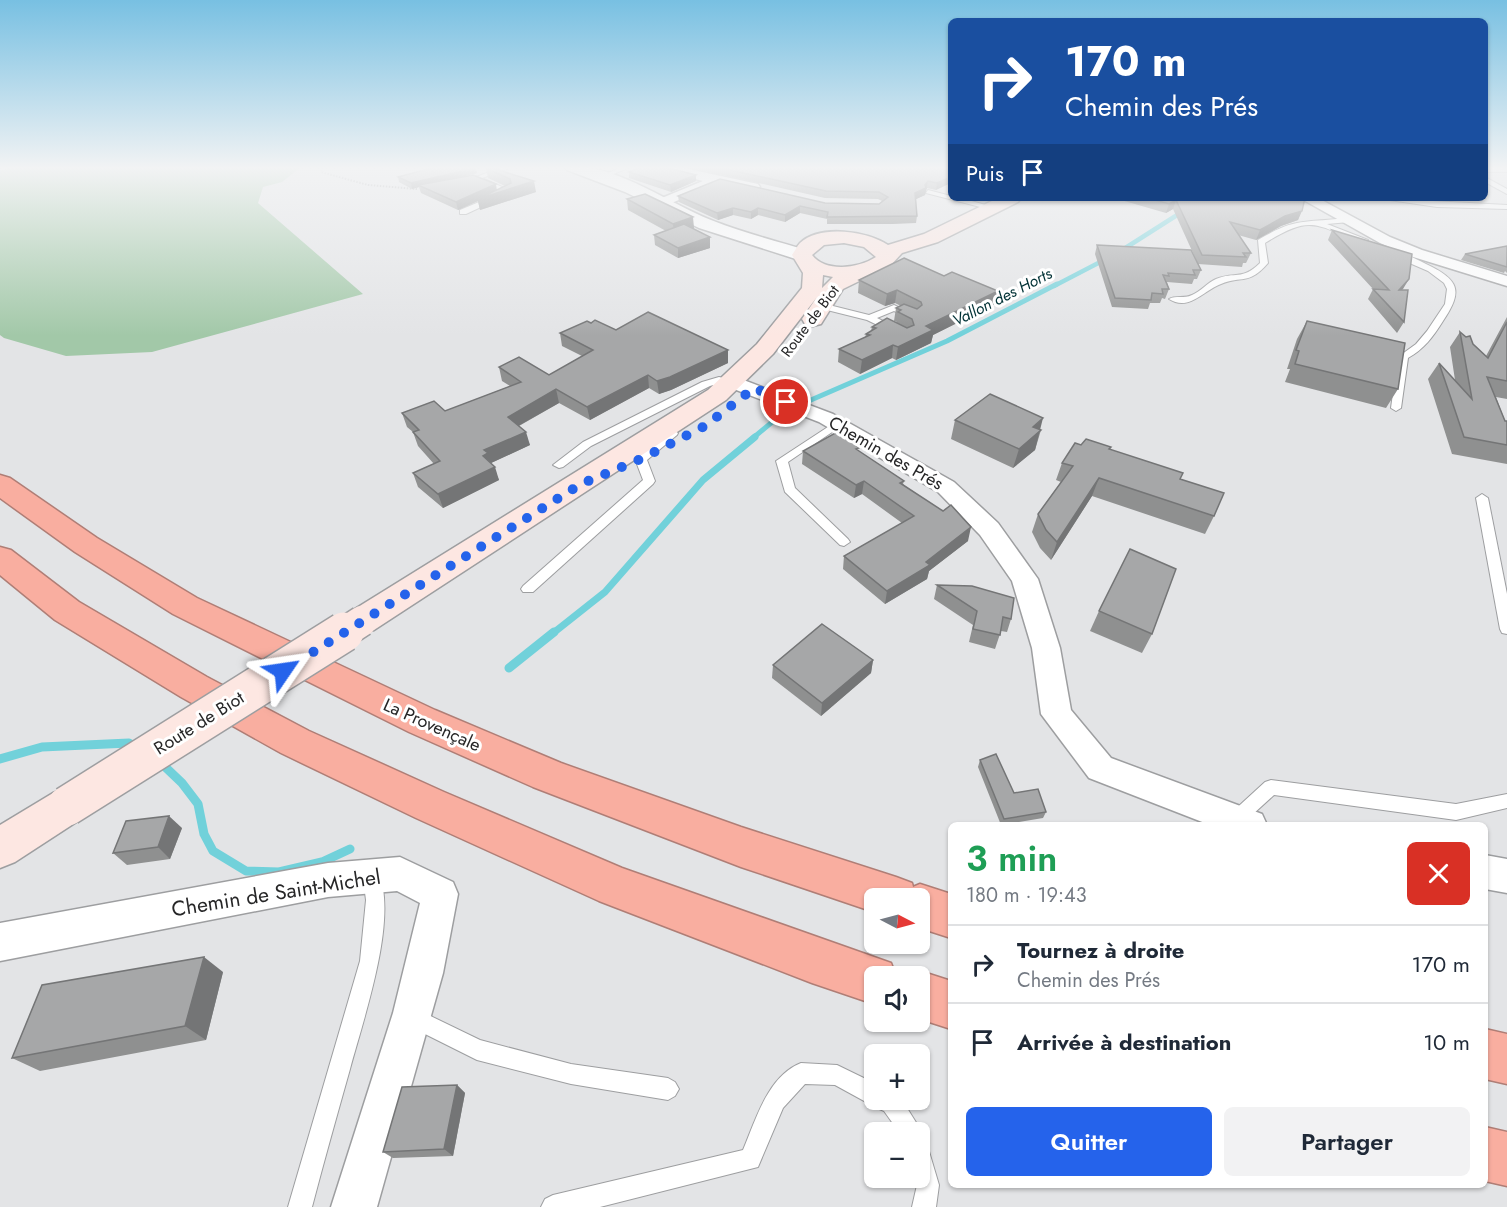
<!DOCTYPE html>
<html lang="fr">
<head>
<meta charset="utf-8">
<style>
	:root { --surface:#fff; --page:#f2f2f3; --text:#1f2937; --muted:#747a83; --line:#e0e1e3; --accent:#2563eb }
	body { margin:0; font-family:Jost,sans-serif; background:var(--page); color:var(--text); height:100vh; display:flex; flex-direction:column; font-size:22px; white-space:nowrap }
	* { box-sizing:border-box; margin:0 }
	p { font-size:20px; color:var(--muted) }
	.icon { flex:none; width:33px; height:33px; fill:none; stroke:currentColor; stroke-width:2; stroke-linecap:round; stroke-linejoin:round }
	.map { position:relative; flex:1; overflow:hidden }
	.panel { position:absolute; left:948px; top:822px; width:540px; height:366px; display:flex; flex-direction:column; background:var(--surface); border-radius:9px; box-shadow:0 2px 4px #0004 }
	.panel>* { flex:none }
	.hud { position:absolute; left:948px; top:18px; width:540px; height:183px; border-radius:9px; box-shadow:0 2px 4px #0004; background:#1a4fa0; color:#fff; overflow:hidden }
	.needle { width:39px; rotate:96deg }
	.controls { position:absolute; left:864px; top:888px; display:grid; gap:12px }
	.controls a { display:grid; place-items:center; width:66px; height:66px; border-radius:9px; background:var(--surface); box-shadow:0 2px 4px #0004; font-size:30px }
	.pin { position:absolute; display:grid; place-items:center; width:51px; height:51px; color:#fff; margin:-26px; border:3px solid #fff; border-radius:50%; box-shadow:0 2px 6px #0007 }
	.me { position:absolute; width:66px; margin:-33px; rotate:58deg; stroke-linejoin:round; filter:drop-shadow(0 0 4px #0008) }
	.turn { display:flex; align-items:center; gap:21px; height:126px; padding:0 18px; font-size:27px }
	.turn .icon { width:78px; height:78px; stroke-width:2.5 }
	.turn b { display:block; font-size:42px; line-height:51px }
	.then { display:flex; align-items:center; height:57px; padding:0 18px; background:#0003; gap:12px; font-size:22px }
	.round { display:grid; place-items:center; flex:none; width:63px; height:63px; border-radius:9px; background:var(--page) }
	.headline { display:flex; align-items:center; justify-content:space-between; height:102px; padding:0 18px }
	h1 { font-size:36px; font-weight:600; line-height:45px; color:#1e9e55 }
	.action { display:flex; gap:12px; margin-top:auto; padding:12px 18px }
	.action a { flex:1; height:69px; border-radius:9px; background:var(--accent); color:#fff; font-size:24px; font-weight:600; line-height:69px; text-align:center }
	.action a+a { background:var(--page); color:var(--text) }
	ul { padding:0; list-style:none }
	li { display:flex; align-items:center; gap:18px; height:78px; padding:0 18px; border-top:2px solid var(--line) }
	li div { flex:1 }
	li b { display:block; font-size:22px }
	li em { font-style:normal }
	.map>svg:first-child { display:block }
	.green { fill:#a2c8a8 }
	.lines { fill:none; stroke-linecap:round; stroke-linejoin:round }
	.stream-far3 { stroke:#71d1da; stroke-width:4.5 }
	.stream-far2 { stroke:#71d1da; stroke-width:5 }
	.stream-far1 { stroke:#71d1da; stroke-width:7 }
	.stream { stroke:#71d1da; stroke-width:9 }
	.service-casing { stroke:#9d9ea0; stroke-width:2 }
	.minor-casing { stroke:#9d9ea0; stroke-width:3 }
	.tertiary-casing { stroke:#9d9ea0; stroke-width:3 }
	.secondary-casing { stroke:#9d9ea0; stroke-width:3 }
	.motorway-casing { stroke:#af7e76; stroke-width:3 }
	.path { stroke:#949597; stroke-width:2; stroke-dasharray:1.5 1.5; stroke-linecap:butt }
	.service { fill:#fff; fill-rule:evenodd }
	.minor { fill:#fff; fill-rule:evenodd }
	.tertiary { fill:#fff; fill-rule:evenodd }
	.secondary { fill:#fde7e2; fill-rule:evenodd }
	.motorway { fill:#f9aea0; fill-rule:evenodd }
	.secondary-bridge-far1-casing { stroke:#9d9ea0; stroke-width:33; stroke-linecap:butt }
	.secondary-bridge-casing { stroke:#9d9ea0; stroke-width:42; stroke-linecap:butt }
	.secondary-bridge-far1 { stroke:#fde7e2; stroke-width:30 }
	.secondary-bridge { stroke:#fde7e2; stroke-width:39 }
	.wall { fill:#8f9090 }
	.shaded-wall { fill:#747576 }
	.building { fill:#a6a7a8; stroke:#747576; stroke-width:1.5 }
	.route { stroke:#2563eb; stroke-width:10; stroke-dasharray:0 18 }
	.labels { text-anchor:middle; dominant-baseline:central; stroke-width:6; stroke-linejoin:round; paint-order:stroke }
	.far-street-label { font-size:15px; fill:#262627; stroke:#fff }
	.far-water-label { font-size:16px; font-style:italic; fill:#003135; stroke:#fff }
	.street-label { font-size:18px; fill:#262627; stroke:#fff }
	.near-street-label { font-size:21px; fill:#262627; stroke:#fff }
</style>
</head>
<body>
<div class="map">
<svg width="1507" height="1207" viewBox="0 0 1507 1207">
	<rect width="100%" height="100%" fill="#e3e4e6"/>
	<polygon class="green" points="23,167 301,167 282,182 263,187 258,203 363,294 152,352 66,356 4,338 0,335 0,170"/>
	<g class="lines">
		<g class="stream-far3">
			<polyline points="1119,252 1185,210"/>
			<polyline points="1054,286 1106,259"/>
		</g>
		<g class="stream-far2">
			<polyline points="804,403 947,341 1057,284"/>
			<polyline points="753,438 783,413"/>
		</g>
		<polyline class="stream-far1" points="552,634 605,592 703,480 755,437"/>
		<g class="stream">
			<polyline points="509,668 554,632"/>
			<polyline points="0,759 42,747 129,743 137,748"/>
			<polyline points="160,762 182,783 198,804 204,834 213,851 246,871 279,872 322,862 350,849"/>
		</g>
		<defs>
			<g id="service">
				<polygon points="504,167 512,167 482,178 511,191 511,193 466,214 460,214 460,210 503,192 473,178"/>
				<polygon points="622,167 630,167 604,178 599,177"/>
				<rect x="1485" y="168" width="22" height="4"/>
				<polygon points="1485,177 1507,189 1507,194 1485,182"/>
				<polygon points="928,190 951,196 951,198 961,198 996,208 992,210 926,193"/>
				<polygon points="1376,198 1507,205 1507,209 1437,207"/>
				<path d="M1346,218H1349V222L1327,224L1368,240V244H1362C1316,224 1311,214 1265,243L1268,263C1248,286 1242,275 1221,284C1204,290 1189,312 1169,299C1176,295 1184,299 1192,295C1200,292 1207,283 1216,279C1235,271 1242,281 1260,263L1258,240C1296,217 1305,223 1346,218Z"/>
				<path d="M1391,251C1402,251 1416,259 1426,264C1460,280 1463,291 1443,321C1433,337 1424,349 1408,358L1401,408L1396,411L1391,408L1398,357L1416,344L1427,331L1445,304L1447,289L1444,283L1428,271L1391,255Z"/>
				<polygon points="816,296 822,296 833,306 869,315 894,305 916,316 912,319 894,311 877,318 899,329 899,333 896,334 867,320 827,310 816,300"/>
				<path d="M719,377L738,382C732,387 718,383 710,386L591,446L563,467L559,468L553,465L583,442L702,382Z"/>
				<polygon points="837,421 841,422 841,426 788,462 795,488 848,539 850,542 844,546 840,545 785,492 776,461"/>
				<polygon points="673,430 678,433 677,435 647,460 655,481 653,484 533,592 523,592 521,589 523,586 643,480 635,459"/>
				<polygon points="1482,494 1488,498 1507,594 1507,634 1502,633 1500,629 1476,498"/>
				<polygon points="1271,780 1456,804 1507,794 1507,808 1456,820 1274,795 1241,825 1229,825 1227,820 1229,815 1265,782"/>
				<path d="M372,869L378,871C399,918 363,1020 350,1069C337,1115 324,1161 312,1207H288L360,961L366,900L363,877L366,871Z"/>
				<polygon points="414,1008 480,1040 571,1064 668,1078 675,1082 679,1089 675,1096 668,1100 571,1084 477,1060 407,1025 404,1018 407,1011"/>
				<path d="M801,1063L837,1065L874,1083V1100H902L922,1132L920,1138V1132H899L884,1111L877,1108L876,1104L866,1102L835,1085L805,1084L783,1108L758,1167L600,1207H541L545,1199L553,1195L743,1150C756,1119 768,1076 801,1063Z"/>
				<polygon points="920,1145 928,1148 939,1185 936,1207 912,1207 917,1185 915,1178 920,1178"/>
			</g>
			<g id="minor">
				<polygon points="660,167 679,167 758,184 760,187 753,191 717,184 662,207 657,206 655,203 657,200 703,181 662,170"/>
				<polygon points="1300,198 1318,198 1390,237 1422,250 1507,276 1507,286 1410,256 1380,243"/>
				<polygon points="733,376 833,414 954,482 998,523 1038,579 1060,648 1071,710 1111,758 1262,814 1267,825 1210,825 1089,778 1041,714 1032,648 1012,581 980,535 938,492 819,422 726,386 723,382 726,378"/>
				<polygon points="1485,855 1507,859 1507,893 1485,889"/>
				<polygon points="400,857 453,882 458,894 443,973 377,1207 331,1207 393,1013 420,903 397,891 328,897 0,961 0,923 328,863"/>
			</g>
			<path id="tertiary" d="M565,167C614,162 667,203 711,220C743,233 777,241 809,251L812,255L809,259L802,261L699,228L625,192L567,170Z"/>
			<g id="secondary">
				<path d="M998,198H1021L1018,202L938,242L902,253L890,266L843,289L821,324L813,326L805,324L802,319L817,297L773,354L726,400L374,630L362,633L350,630L345,621L350,612L708,390L757,344L802,288L803,273L792,255C795,251 797,246 800,243C820,224 868,231 888,245L924,234ZM844,243L864,247L876,257C859,268 826,273 812,255L824,245ZM823,275L833,277L822,288Z"/>
				<polygon points="67,788 81,793 87,806 81,819 15,862 0,868 0,825 53,793"/>
			</g>
			<g id="motorway">
				<polygon points="0,475 10,478 97,538 197,598 435,710 561,763 741,827 896,877 912,883 913,887 920,884 951,894 951,938 920,928 920,898 874,898 874,912 741,867 533,787 409,732 173,614 75,552 0,498"/>
				<polygon points="0,547 11,550 79,602 207,677 309,731 444,792 622,868 891,963 896,976 874,976 874,1004 812,983 599,901 416,818 281,753 181,697 55,620 0,575"/>
				<polygon points="920,971 951,981 951,1029 920,1019 920,976 907,976"/>
				<polygon points="1485,1029 1507,1034 1507,1084 1485,1079"/>
				<polygon points="1485,1127 1507,1132 1507,1186 1485,1181"/>
			</g>
		</defs>
		<use href="#service" class="service-casing"/>
		<use href="#minor" class="minor-casing"/>
		<use href="#tertiary" class="tertiary-casing"/>
		<use href="#secondary" class="secondary-casing"/>
		<use href="#motorway" class="motorway-casing"/>
		<polyline class="path" points="323,167 321,172 368,185 417,189"/>
		<use href="#service" class="service"/>
		<use href="#minor" class="minor"/>
		<use href="#tertiary" class="tertiary"/>
		<use href="#secondary" class="secondary"/>
		<use href="#motorway" class="motorway"/>
		<defs>
			<polyline id="secondary-bridge-far1" points="342,634 362,621"/>
			<polyline id="secondary-bridge" points="67,806 344,632"/>
		</defs>
		<use href="#secondary-bridge-far1" class="secondary-bridge-far1-casing"/>
		<use href="#secondary-bridge" class="secondary-bridge-casing"/>
		<use href="#secondary-bridge-far1" class="secondary-bridge-far1"/>
		<use href="#secondary-bridge" class="secondary-bridge"/>
	</g>
	<g class="wall">
		<polygon points="489,167 536,192 480,210 478,201 458,210 421,193 419,187 412,189 399,182 398,177 477,173 461,177 497,190 505,186 488,178 486,168"/>
		<polygon points="633,167 664,167 696,175 696,181 671,192 629,178 629,172 638,168"/>
		<polygon points="687,167 951,167 936,190 927,188 925,195 916,199 917,216 916,223 893,224 827,224 827,219 800,213 785,222 758,215 751,219 733,215 718,220 679,202 678,196 825,203 879,204 882,201 878,199 825,198"/>
		<polygon points="1114,198 1305,198 1298,220 1281,226 1256,240 1238,235 1251,253 1246,263 1243,263 1242,267 1198,264 1173,209 1166,213"/>
		<polygon points="627,199 694,228 693,228 710,248 678,258 655,245 654,235 666,231 628,210"/>
		<polygon points="1332,230 1402,290 1404,322 1397,333 1368,299 1373,289 1328,240"/>
		<polygon points="1097,245 1201,270 1197,279 1194,279 1192,284 1167,282 1169,289 1165,299 1162,298 1160,303 1150,303 1148,309 1112,307 1095,254"/>
		<polygon points="1507,246 1507,273 1505,271 1504,273 1461,260 1465,254"/>
		<polygon points="944,276 998,291 995,304 933,335 931,343 896,360 892,358 860,374 838,362 839,349 865,338 866,334 871,331 872,327 896,323 897,322 894,321 896,308 901,306 895,303 885,306 858,293 859,280"/>
		<polygon points="1507,317 1507,399 1496,397 1505,421 1507,421 1507,464 1452,454 1428,379 1439,363 1455,380 1450,347 1460,332 1486,356"/>
		<polygon points="1307,321 1398,389 1386,408 1285,382 1290,369 1287,369 1297,339"/>
		<polygon points="591,323 616,330 728,350 728,363 671,390 659,394 649,388 590,420 559,403 519,426 530,445 491,463 499,480 443,508 418,487 413,473 434,464 418,446 413,432 407,427 402,413 445,411 510,386 502,381 499,367 549,375 582,356 562,346 560,333"/>
		<polygon points="955,420 1040,430 1041,430 1035,450 1013,468 951,439"/>
		<polygon points="1081,445 1110,450 1180,479 1214,516 1205,534 1092,496 1051,560 1040,548 1032,532 1038,514 1061,482 1056,480 1062,463"/>
		<polygon points="803,451 860,452 904,481 903,484 968,541 929,571 927,579 885,604 843,569 844,556 902,523 862,494 854,498 802,464"/>
		<polygon points="937,585 1011,619 1007,632 1001,631 995,649 969,642 973,625 934,599"/>
		<polygon points="1099,611 1152,634 1142,653 1090,631"/>
		<polygon points="873,660 871,673 821,716 772,678 773,665"/>
		<polygon points="980,760 1014,793 1046,812 1043,818 1001,825 978,767"/>
		<polygon points="182,828 170,859 127,865 113,853"/>
		<polygon points="223,972 206,1040 40,1071 12,1058"/>
		<polygon points="457,1085 465,1093 453,1156 393,1158 383,1152"/>
	</g>
	<g class="shaded-wall">
		<polygon points="476,168 477,173 422,186 418,185 419,187 412,189 411,183"/>
		<polygon points="696,175 696,181 671,192 670,185"/>
		<polygon points="951,177 951,183 936,190 937,183"/>
		<polygon points="534,181 536,192 480,210 478,201 458,210 456,202 496,184 497,192"/>
		<polygon points="928,181 925,195 914,200 915,193"/>
		<polygon points="1176,200 1173,209 1166,213 1169,204"/>
		<polygon points="800,206 800,213 785,222 785,215"/>
		<polygon points="733,208 733,215 718,220 717,213"/>
		<polygon points="758,208 758,215 751,219 751,212"/>
		<polygon points="1302,211 1298,220 1281,226 1256,240 1260,230 1285,216"/>
		<polygon points="693,217 694,228 674,235 673,224"/>
		<polygon points="710,237 710,248 678,258 678,248"/>
		<polygon points="1409,279 1403,289 1393,300 1399,290"/>
		<polygon points="897,290 895,303 885,306 887,294"/>
		<polygon points="998,291 995,304 933,335 931,343 896,360 898,347 926,326"/>
		<polygon points="893,345 892,358 860,374 862,360"/>
		<polygon points="728,350 728,363 671,390 659,394 657,381"/>
		<polygon points="648,375 649,388 590,420 587,407"/>
		<polygon points="556,389 559,403 511,430 508,417"/>
		<polygon points="1043,418 1035,450 1013,468 1019,449 1033,427"/>
		<polygon points="526,432 530,445 491,463 483,456 484,450"/>
		<polygon points="495,467 499,480 443,508 438,494"/>
		<polygon points="1099,478 1092,496 1051,560 1057,542"/>
		<polygon points="864,481 862,494 854,498 856,485"/>
		<polygon points="971,527 968,541 929,571 927,579 885,604 887,591"/>
		<polygon points="873,660 871,673 821,716 822,703"/>
		<polygon points="169,816 182,828 170,859 158,847"/>
		<polygon points="204,957 223,972 206,1040 185,1026"/>
		<polygon points="457,1085 465,1093 453,1156 444,1149"/>
	</g>
	<g class="building">
		<polygon points="436,167 472,167 476,168 411,183 398,177"/>
		<polygon points="489,167 534,181 478,199 511,183 510,179 486,168"/>
		<polygon points="641,167 664,167 696,175 670,185 629,172"/>
		<polygon points="716,167 951,167 951,177 937,183 928,181 925,185 926,188 915,193 917,216 827,217 828,212 800,206 785,215 758,208 751,212 733,208 717,213 678,196 720,179 825,203 879,204 888,197 879,192 826,191"/>
		<polygon points="473,175 496,184 456,202 418,185"/>
		<polygon points="645,194 693,217 673,224 627,199"/>
		<polygon points="1148,198 1305,198 1302,211 1285,216 1260,230 1230,222 1251,253 1243,253 1246,257 1202,255 1176,200 1169,204"/>
		<polygon points="684,224 710,237 678,248 654,235"/>
		<polygon points="1332,230 1412,254 1409,279 1399,290 1408,290 1404,322 1373,289 1389,290"/>
		<polygon points="1097,245 1191,250 1201,270 1193,270 1195,275 1168,273 1169,276 1163,275 1169,289 1162,289 1163,294 1152,293 1151,300 1115,298"/>
		<polygon points="1507,246 1507,267 1465,254"/>
		<polygon points="904,258 944,276 952,272 998,291 926,326 933,330 898,347 893,345 862,360 839,349 870,335 866,334 876,328 872,327 887,318 907,328 914,325 912,319 898,312 901,310 896,308 904,304 917,309 922,305 921,302 897,290 887,294 859,280"/>
		<polygon points="648,312 728,350 670,377 657,381 648,375 587,407 556,389 508,417 526,432 484,450 488,453 483,456 495,467 438,494 413,473 440,461 413,432 419,430 402,413 434,401 445,411 521,382 499,367 519,357 549,375 593,350 560,333 587,321 591,323 595,320 616,330"/>
		<polygon points="1307,321 1405,343 1398,389 1295,364 1299,351 1296,350"/>
		<polygon points="1507,322 1507,381 1487,377 1505,421 1507,421 1507,445 1464,437 1439,363 1472,399 1460,332 1466,337 1470,336 1473,344 1488,358"/>
		<polygon points="990,394 1043,418 1033,427 1041,430 1019,449 955,420"/>
		<polygon points="837,432 861,447 856,449 904,481 900,483 943,511 951,505 971,527 926,562 930,565 887,591 844,556 914,516 864,481 856,485 803,451"/>
		<polygon points="1086,439 1111,447 1109,449 1183,473 1180,479 1224,493 1214,516 1099,478 1057,542 1046,530 1038,514 1073,466 1062,463 1075,443 1081,445"/>
		<polygon points="1130,549 1176,569 1152,634 1099,611"/>
		<polygon points="937,585 972,586 1014,598 1011,619 1003,617 1000,635 973,629 977,611"/>
		<polygon points="822,624 873,660 822,703 773,665"/>
		<polygon points="996,754 1014,793 1038,789 1046,812 1004,819 980,760"/>
		<polygon points="169,816 158,847 113,853 126,821"/>
		<polygon points="204,957 185,1026 12,1058 42,985"/>
		<polygon points="457,1085 444,1149 383,1152 402,1087"/>
	</g>
	<linearGradient id="sky" x2="0" y2="1"><stop stop-color="#78c0e2"/><stop offset="0.5" stop-color="#f2f3f4"/><stop offset="1" stop-color="#f2f3f4" stop-opacity="0"/></linearGradient>
	<rect width="1507" height="336" fill="url(#sky)"/>
	<g class="lines">
		<polyline class="route" points="283,671 581,484 641,459 705,426 754,388 786,402"/>
	</g>
	<g class="labels">
		<g class="far-street-label">
			<text transform="translate(810 321) rotate(-53)">Route de Biot</text>
		</g>
		<g class="far-water-label">
			<text transform="translate(1002 297) rotate(-27)">Vallon des Horts</text>
		</g>
		<g class="street-label">
			<text transform="translate(886 453) rotate(30)">Chemin des Prés</text>
			<text transform="translate(199 723) rotate(-32)">Route de Biot</text>
			<text transform="translate(432 725) rotate(24)">La Provençale</text>
		</g>
		<g class="near-street-label">
			<text transform="translate(276 893) rotate(-9)">Chemin de Saint-Michel</text>
		</g>
	</g>
</svg>
<div class="controls">
<a><svg class="needle" viewBox="-14 -14 28 28"><path d="M0-13l5 13h-10z" fill="#e53935"/><path d="M0 13l5-13h-10z" fill="#747a83"/></svg></a>
<a><svg class="icon" aria-label="sound" viewBox="0 0 24 24"><path d="M4 9h4l5-4v14l-5-4H4zM17 9q2 3 0 6"/></svg></a>
<a>+</a>
<a>−</a>
</div>
<div class="pin" style="left:786px;top:402px;background:#d93025"><svg class="icon" aria-label="arrive" viewBox="0 0 24 24"><path d="M6 21V4h12l-3 4 3 4H6"/></svg></div>
<svg class="me" style="left:283px;top:671px" viewBox="-20 -20 40 40"><path d="M0-17L14 15 0 8-14 15z" fill="#2563eb" stroke="#fff" stroke-width="4"/></svg>
<div class="hud">
<div class="turn"><svg class="icon" aria-label="right" viewBox="0 0 24 24"><path d="M7 20v-9h11M14 6l5 5-5 5"/></svg><div><b>170 m</b>Chemin des Prés</div></div>
<div class="then">Puis<svg class="icon" aria-label="arrive" viewBox="0 0 24 24"><path d="M6 21V4h12l-3 4 3 4H6"/></svg></div>
</div>
<section class="panel">
<div class="headline"><div><h1>3 min</h1><p>180 m · 19:43</p></div><a class="round" style="background:#d93025;color:#fff"><svg class="icon" aria-label="close" viewBox="0 0 24 24"><path d="M6 6l12 12M18 6L6 18"/></svg></a></div>
<ul>
<li><svg class="icon" aria-label="right" viewBox="0 0 24 24"><path d="M7 20v-9h11M14 6l5 5-5 5"/></svg><div><b>Tournez à droite</b><p>Chemin des Prés</p></div><em>170 m</em></li>
<li><svg class="icon" aria-label="arrive" viewBox="0 0 24 24"><path d="M6 21V4h12l-3 4 3 4H6"/></svg><div><b>Arrivée à destination</b></div><em>10 m</em></li>
</ul>
<div class="action"><a>Quitter</a><a>Partager</a></div>
</section>
</div>
</body>
</html>
